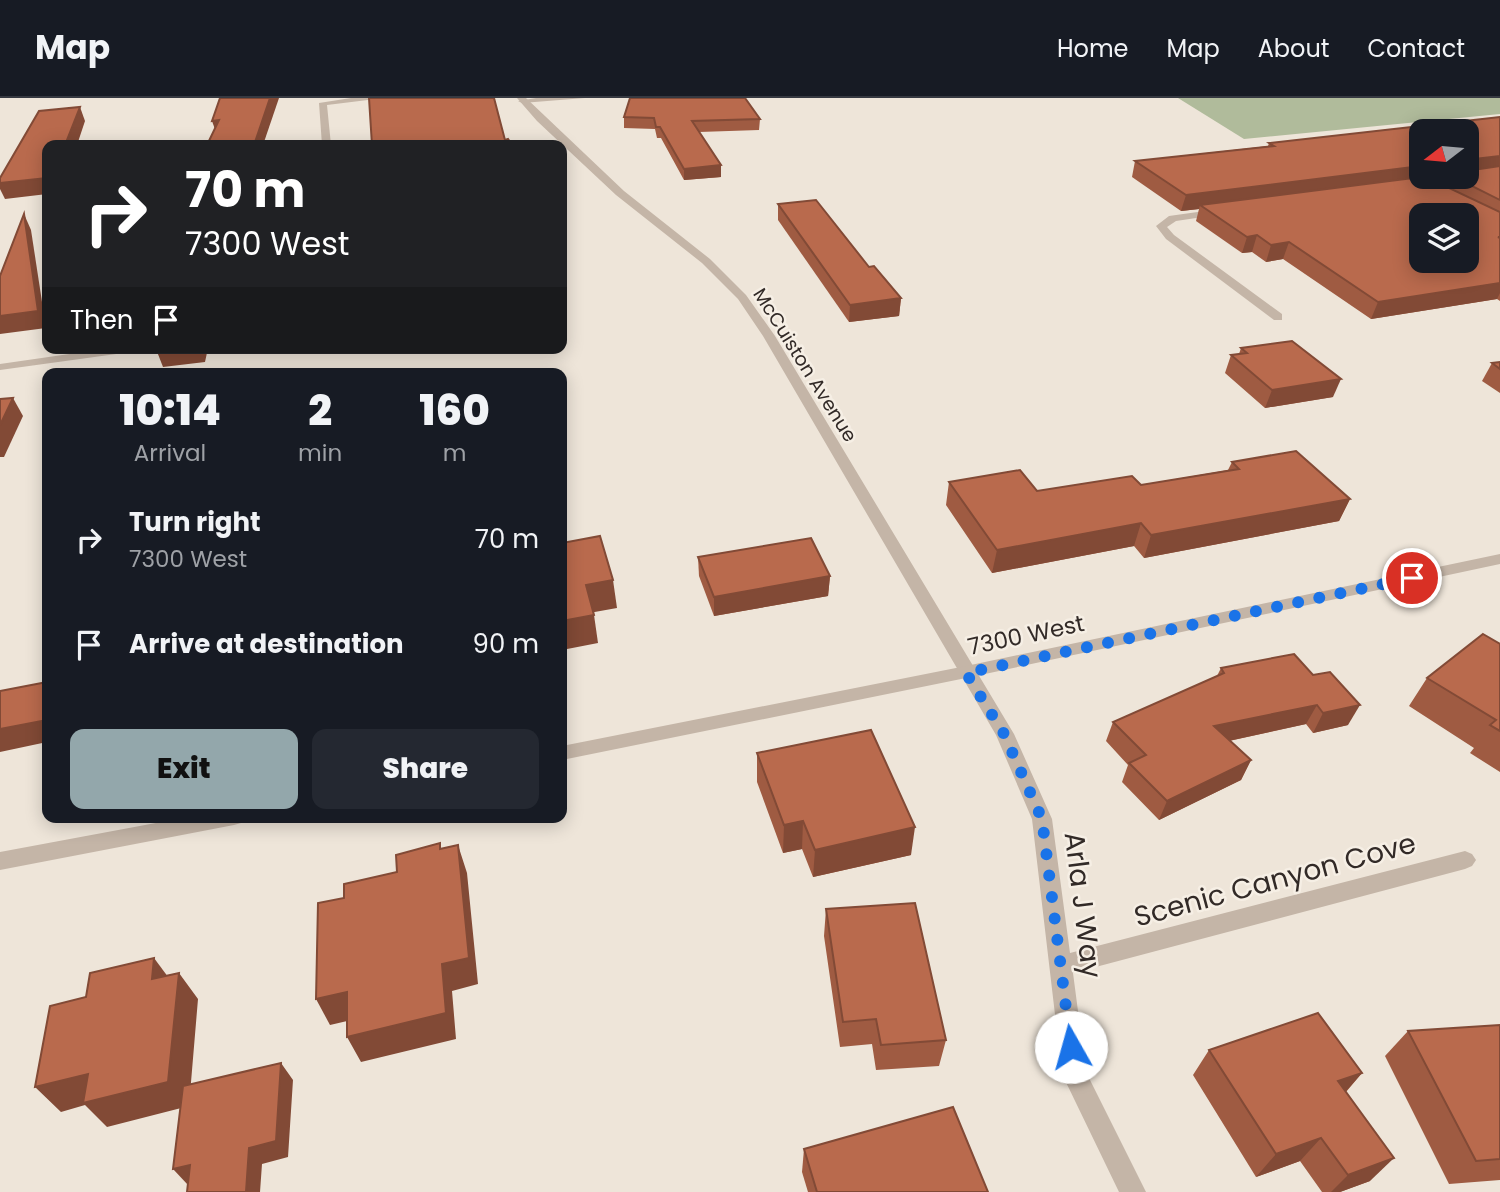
<!DOCTYPE html>
<html lang="en">
<head>
<meta charset="utf-8">
<style>
	:root { --surface:#171b24; --page:#242831; --text:#f1f3f6; --muted:#9ea1a6; --line:#363941; --accent:#93a7ab }
	body { margin:0; font-family:Poppins,sans-serif; background:var(--page); color:var(--text); height:100vh; display:flex; flex-direction:column; font-size:26px; white-space:nowrap }
	* { box-sizing:border-box; margin:0 }
	p { font-size:23px; color:var(--muted) }
	.icon { flex:none; width:38px; height:38px; fill:none; stroke:currentColor; stroke-width:2; stroke-linecap:round; stroke-linejoin:round }
	.map { position:relative; flex:1; overflow:hidden }
	.drawer { position:absolute; left:42px; top:270px; width:525px; height:455px; display:flex; flex-direction:column; background:var(--surface); border-radius:14px; box-shadow:0 4px 18px #0003 }
	.drawer>* { flex:none }
	.top-card { position:absolute; left:42px; top:42px; width:525px; height:214px; border-radius:14px; box-shadow:0 4px 18px #0003; background:#202124; color:#fff; overflow:hidden }
	.needle { width:46px; rotate:254deg }
	.controls { position:absolute; left:1409px; top:21px; display:grid; gap:14px }
	.controls a { display:grid; place-items:center; width:70px; height:70px; border-radius:14px; background:var(--surface); box-shadow:0 4px 18px #0003; font-size:35px }
	.pin { position:absolute; display:grid; place-items:center; width:60px; height:60px; color:#fff; margin:-30px; border:4px solid #fff; border-radius:50%; box-shadow:0 2px 7px #0007 }
	.me { position:absolute; width:77px; margin:-38px; rotate:353deg; stroke-linejoin:round; filter:drop-shadow(0 0 5px #0008) }
	.turn { display:flex; align-items:center; gap:24px; height:147px; padding:0 28px; font-size:32px }
	.turn .icon { width:91px; height:91px; stroke-width:2.5 }
	.turn b { display:block; font-size:49px; line-height:60px }
	.then { display:flex; align-items:center; height:66px; padding:0 28px; background:#0003; gap:14px; font-size:26px }
	.eta { display:flex; justify-content:space-evenly; align-items:center; height:119px; text-align:center }
	.eta b { font-size:42px; font-weight:800; line-height:49px }
	.cta { display:flex; gap:14px; margin-top:auto; padding:14px 28px }
	.cta a { flex:1; height:80px; border-radius:14px; background:var(--accent); color:#111; font-size:28px; font-weight:800; line-height:80px; text-align:center }
	.cta a+a { background:var(--page); color:var(--text) }
	ul { padding:0; list-style:none }
	li { display:flex; align-items:center; gap:21px; height:105px; padding:0 28px }
	li div { flex:1 }
	li b { display:block; font-size:26px }
	li em { font-style:normal }
	header { display:flex; align-items:center; gap:42px; box-sizing:border-box; height:98px; padding:0 35px; background:var(--surface); border-bottom:2px solid var(--line) }
	header strong { font-size:33px }
	nav { display:flex; gap:38px; margin-inline-start:auto; font-size:24px }
	.map>svg:first-child { display:block }
	.green { fill:#b0bb9b }
	.lines { fill:none; stroke-linecap:round; stroke-linejoin:round }
	.service { fill:#c4b5a7; fill-rule:evenodd }
	.minor { fill:#c4b5a7; fill-rule:evenodd }
	.tertiary { fill:#c4b5a7; fill-rule:evenodd }
	.wall { fill:#9f5b42; fill-rule:evenodd }
	.shaded-wall { fill:#824a36 }
	.building { fill:#b96a4d; stroke:#824a36; stroke-width:2; fill-rule:evenodd }
	.route { stroke:#1a73e8; stroke-width:12; stroke-dasharray:0 21.6 }
	.labels { text-anchor:middle; dominant-baseline:central; stroke-width:5; stroke-linejoin:round; paint-order:stroke }
	.far-street-label { font-size:19px; fill:#322a27; stroke:#f6efe5 }
	.street-label { font-size:23px; fill:#322a27; stroke:#f6efe5 }
	.near-street-label { font-size:28px; fill:#322a27; stroke:#f6efe5 }
</style>
</head>
<body>
<header>
<strong>Map</strong>
<nav><a>Home</a><a>Map</a><a>About</a><a>Contact</a></nav>
</header>
<div class="map">
<svg width="1500" height="1094" viewBox="0 0 1500 1094">
	<rect width="100%" height="100%" fill="#eee5d9"/>
	<polygon class="green" points="1178,0 1500,0 1500,16 1244,41"/>
	<g class="lines">
		<g class="service">
			<polygon points="536,0 585,0 522,5 518,3"/>
			<polygon points="111,250 143,250 138,253 0,272 0,266"/>
		</g>
		<g class="minor">
			<polygon points="351,0 384,0 327,7 331,47 322,47 319,5"/>
			<polygon points="517,0 526,0 624,93 710,161 746,197 775,238 1014,636 1052,721 1070,855 1465,753 1472,756 1476,762 1472,768 1465,771 1073,875 1086,974 1146,1094 1119,1094 1062,976 1032,721 996,637 763,238 738,201 702,165 616,97 537,23"/>
			<polygon points="1219,111 1224,114 1223,116 1176,123 1167,129 1174,137 1282,216 1282,222 1274,222 1166,141 1156,128 1169,118"/>
		</g>
		<g class="tertiary">
			<polygon points="1500,456 1500,466 966,580 562,662 562,648 966,568"/>
			<polygon points="188,719 244,719 241,725 234,727 0,772 0,754"/>
		</g>
	</g>
	<g class="wall">
		<polygon points="624,19 760,21 759,32 699,34 721,79 684,82 661,40 657,40 655,31 624,30"/>
		<path d="M1500,19V203L1497,201L1371,221L1283,161L1266,164L1252,154L1242,155L1196,123L1199,111L1181,113L1132,79L1135,63L1268,48L1269,45ZM1421,33L1466,79H1421ZM1444,79L1442,86L1431,81Z"/>
		<polygon points="778,106 869,169 901,200 899,218 849,224 778,122"/>
		<polygon points="1241,250 1333,299 1265,310 1225,275 1231,257 1239,256"/>
		<polygon points="1500,264 1500,295 1482,283 1492,265"/>
		<polygon points="1232,364 1350,401 1339,423 1144,460 1134,448 992,475 946,407 949,384 1037,393 1141,387 1228,372"/>
		<polygon points="698,459 830,478 828,498 714,518 699,478"/>
		<polygon points="1500,546 1500,674 1470,655 1474,650 1409,608 1427,580"/>
		<polygon points="1294,556 1348,627 1313,635 1306,626 1229,643 1251,662 1241,682 1159,722 1122,684 1128,667 1106,643 1113,624 1217,578 1221,570"/>
		<polygon points="757,655 911,757 813,779 802,751 783,755 757,684"/>
		<polygon points="826,811 946,942 939,968 876,972 872,946 840,949 824,838"/>
		<polygon points="1500,927 1500,1082 1449,1086 1385,958 1408,933"/>
		<polygon points="1209,952 1362,975 1346,994 1370,1083 1340,1094 1322,1094 1300,1063 1256,1079 1193,977"/>
		<polygon points="804,1051 988,1094 808,1094 802,1074"/>
	</g>
	<g class="shaded-wall">
		<polygon points="270,0 279,0 263,47 254,47"/>
		<polygon points="80,9 85,23 77,47 65,47"/>
		<polygon points="219,22 217,37 212,23"/>
		<polygon points="1500,58 1500,72 1466,77 1466,62"/>
		<polygon points="721,67 721,79 684,82 684,71"/>
		<polygon points="1421,68 1421,79 1444,79 1205,110 1200,107 1199,111 1181,113 1186,97"/>
		<polygon points="47,80 47,96 5,101 0,91 0,85"/>
		<polygon points="24,116 31,132 46,230 0,236 0,218"/>
		<polygon points="1257,137 1252,154 1242,155 1247,139"/>
		<polygon points="1289,144 1283,161 1266,164 1271,147"/>
		<polygon points="1500,185 1500,195 1497,201 1371,221 1378,204"/>
		<polygon points="901,200 899,218 849,224 850,207"/>
		<polygon points="162,250 208,250 205,264 163,269 156,251"/>
		<polygon points="1341,281 1333,299 1265,310 1272,292"/>
		<polygon points="13,300 23,318 4,359 0,359 0,327"/>
		<polygon points="1350,401 1339,423 1144,460 1151,437"/>
		<polygon points="1141,425 1134,448 992,475 997,452"/>
		<polygon points="830,478 828,498 714,518 714,499"/>
		<polygon points="613,482 617,510 589,515 586,487"/>
		<polygon points="594,517 598,545 562,552 562,523"/>
		<polygon points="1317,607 1306,626 1205,648 1214,628"/>
		<polygon points="1360,607 1348,627 1313,635 1323,615"/>
		<polygon points="47,622 47,644 0,654 0,631"/>
		<polygon points="1251,662 1241,682 1159,722 1167,703"/>
		<polygon points="803,723 802,751 783,755 784,727"/>
		<polygon points="915,729 911,757 813,779 815,752"/>
		<polygon points="458,747 467,775 478,886 452,893 456,941 361,964 347,939 442,866"/>
		<polygon points="154,860 174,887 152,881"/>
		<polygon points="179,875 198,901 189,1008 107,1029 85,1007 61,1014 35,989"/>
		<polygon points="347,894 360,920 330,927 316,901"/>
		<polygon points="281,965 293,982 288,1059 262,1066 260,1094 246,1094 249,1050"/>
		<polygon points="1362,975 1341,999 1338,983"/>
		<polygon points="1321,1040 1300,1063 1256,1079 1276,1056"/>
		<polygon points="1394,1060 1370,1083 1340,1094 1331,1094 1348,1077"/>
		<polygon points="190,1067 188,1087 173,1071"/>
	</g>
	<g class="building">
		<polygon points="220,0 270,0 254,47 207,47 219,22 212,23"/>
		<polygon points="369,0 494,0 505,42 508,41 512,47 372,47"/>
		<polygon points="630,0 745,0 760,21 692,23 721,67 684,71 660,29 656,29 654,20 624,19"/>
		<polygon points="80,9 65,47 47,47 47,80 0,85 0,80 39,13"/>
		<polygon points="1500,19 1500,58 1466,62 1466,33 1421,33 1421,68 1186,97 1135,63 1274,48 1269,45"/>
		<polygon points="1500,68 1500,102 1454,79 1466,79 1466,73"/>
		<path d="M1421,79H1426L1500,114V139H1498L1500,140V185L1378,204L1289,144L1271,147L1257,137L1247,139L1200,107ZM1421,117H1466V163H1421Z"/>
		<polygon points="816,102 869,169 874,168 901,200 850,207 778,106"/>
		<polygon points="24,116 38,213 0,218 0,178"/>
		<polygon points="1292,243 1341,281 1272,292 1231,257 1247,255 1241,250"/>
		<polygon points="1500,264 1500,271 1492,265"/>
		<polygon points="13,300 0,327 0,301"/>
		<polygon points="1296,353 1350,401 1151,437 1141,425 997,452 949,384 1020,372 1037,393 1132,378 1141,387 1239,371 1232,364"/>
		<polygon points="600,438 613,482 586,487 594,517 562,523 562,445"/>
		<polygon points="811,440 830,478 714,499 698,459"/>
		<polygon points="1483,536 1500,546 1500,633 1490,627 1496,622 1427,580"/>
		<polygon points="1294,556 1313,577 1330,574 1360,607 1323,615 1317,607 1214,628 1251,662 1167,703 1129,665 1146,657 1113,624 1224,575 1221,570"/>
		<polygon points="47,584 47,622 0,631 0,593"/>
		<polygon points="871,632 915,729 815,752 803,723 784,727 757,655"/>
		<polygon points="440,745 440,751 458,747 469,860 442,866 446,915 347,939 347,894 316,901 318,805 344,800 344,786 397,774 396,757"/>
		<polygon points="915,805 946,942 881,947 876,921 843,924 826,811"/>
		<polygon points="154,860 152,881 179,875 168,984 83,1005 88,976 35,989 50,908 86,899 90,875"/>
		<polygon points="1318,915 1362,975 1338,983 1394,1060 1348,1077 1321,1040 1276,1056 1209,952"/>
		<polygon points="1500,927 1500,1061 1476,1063 1408,933"/>
		<polygon points="281,965 276,1043 249,1050 246,1094 187,1094 190,1067 173,1071 183,988"/>
		<polygon points="953,1009 988,1094 817,1094 804,1051"/>
	</g>
	<g class="lines">
		<polyline class="route" points="1071,949 1042,721 1004,636 966,575 1412,480"/>
	</g>
	<g class="labels">
		<g class="far-street-label">
			<text transform="translate(805 267) rotate(58)">McCuiston Avenue</text>
		</g>
		<g class="street-label">
			<text transform="translate(1026 537) rotate(-12)">7300 West</text>
		</g>
		<g class="near-street-label">
			<text transform="translate(1275 782) rotate(-15)">Scenic Canyon Cove</text>
			<text transform="translate(1083 807) rotate(83)">Arla J Way</text>
		</g>
	</g>
</svg>
<div class="controls">
<a><svg class="needle" viewBox="-14 -14 28 28"><path d="M0-13l5 13h-10z" fill="#e53935"/><path d="M0 13l5-13h-10z" fill="#9ea1a6"/></svg></a>
<a><svg class="icon" aria-label="layers" viewBox="0 0 24 24"><path d="M12 4l9 5-9 5-9-5zM3 14l9 5 9-5"/></svg></a>
</div>
<div class="pin" style="left:1412px;top:480px;background:#d93025"><svg class="icon" aria-label="arrive" viewBox="0 0 24 24"><path d="M6 21V4h12l-3 4 3 4H6"/></svg></div>
<svg class="me" style="left:1071px;top:949px" viewBox="-20 -20 40 40"><circle r="19" fill="#fff"/><path d="M0-13L10 11 0 6-10 11z" fill="#1a73e8"/></svg>
<div class="top-card">
<div class="turn"><svg class="icon" aria-label="right" viewBox="0 0 24 24"><path d="M7 20v-9h11M14 6l5 5-5 5"/></svg><div><b>70 m</b>7300 West</div></div>
<div class="then">Then<svg class="icon" aria-label="arrive" viewBox="0 0 24 24"><path d="M6 21V4h12l-3 4 3 4H6"/></svg></div>
</div>
<section class="drawer">
<div class="eta">
<div><b>10:14</b><p>Arrival</p></div>
<div><b>2</b><p>min</p></div>
<div><b>160</b><p>m</p></div>
</div>
<ul>
<li><svg class="icon" aria-label="right" viewBox="0 0 24 24"><path d="M7 20v-9h11M14 6l5 5-5 5"/></svg><div><b>Turn right</b><p>7300 West</p></div><em>70 m</em></li>
<li><svg class="icon" aria-label="arrive" viewBox="0 0 24 24"><path d="M6 21V4h12l-3 4 3 4H6"/></svg><div><b>Arrive at destination</b></div><em>90 m</em></li>
</ul>
<div class="cta"><a>Exit</a><a>Share</a></div>
</section>
</div>
</body>
</html>
